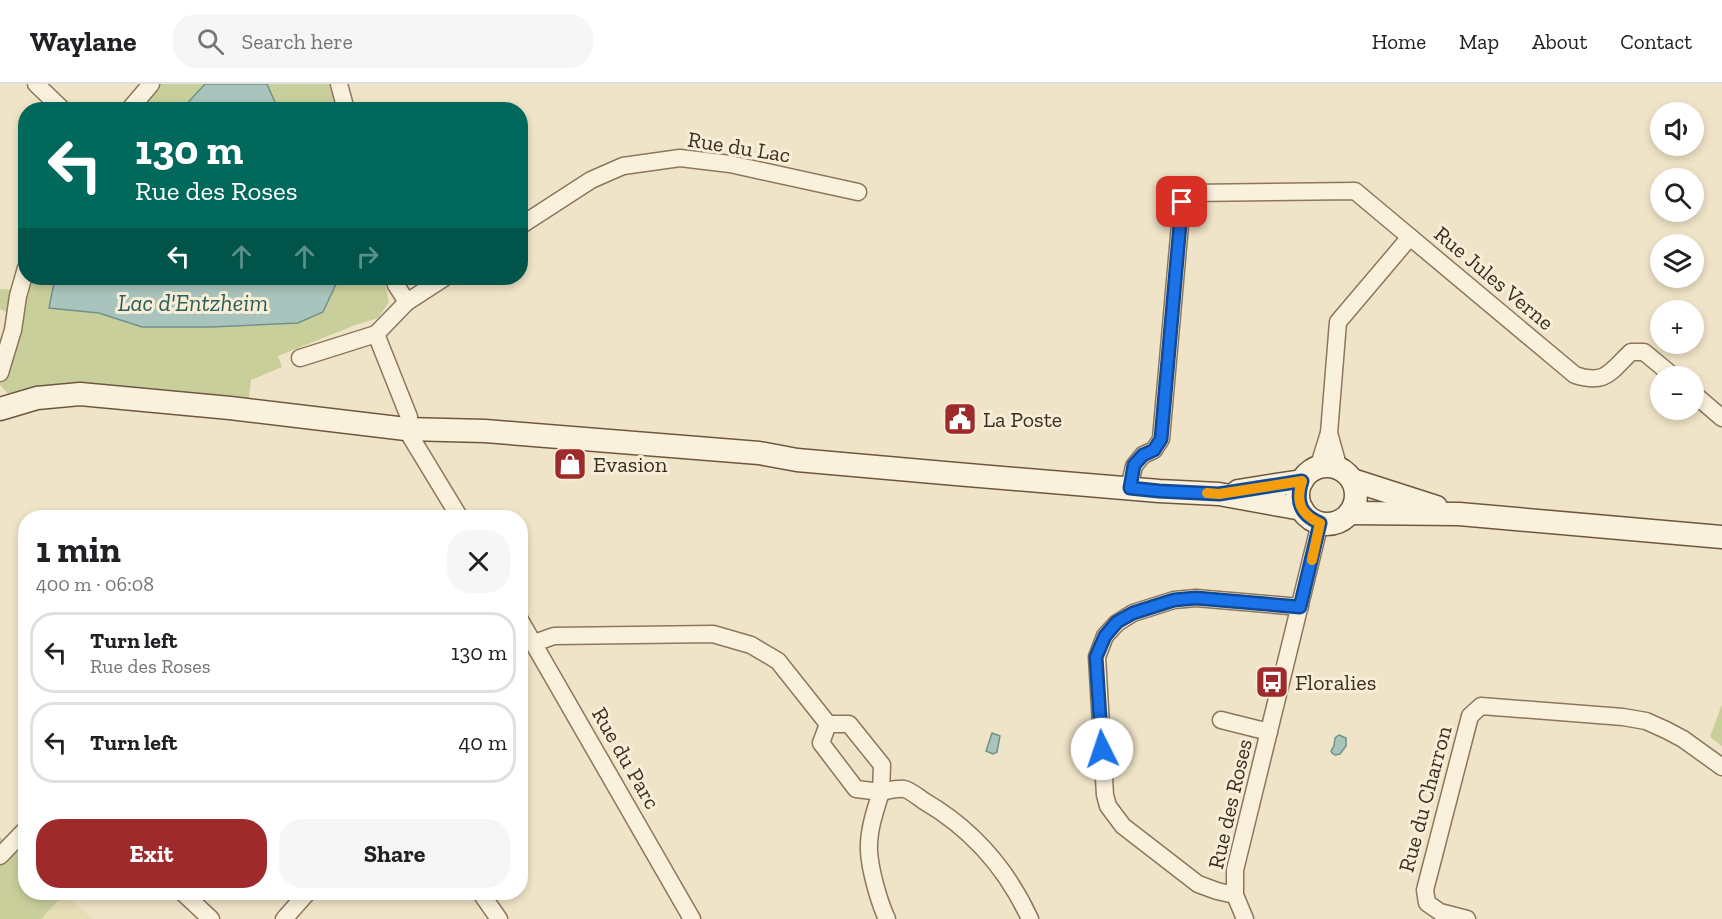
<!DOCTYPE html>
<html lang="en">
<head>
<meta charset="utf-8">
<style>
	:root { --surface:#fff; --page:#f6f6f6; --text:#202124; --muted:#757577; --line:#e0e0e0; --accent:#9e2a2b }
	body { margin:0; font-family:"Zilla Slab",serif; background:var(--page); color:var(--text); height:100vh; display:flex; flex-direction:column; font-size:22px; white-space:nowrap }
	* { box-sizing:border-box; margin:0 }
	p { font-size:20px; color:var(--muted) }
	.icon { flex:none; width:33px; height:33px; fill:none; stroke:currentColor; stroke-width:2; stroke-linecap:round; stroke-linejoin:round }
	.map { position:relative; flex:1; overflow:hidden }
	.drawer { position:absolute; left:18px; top:426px; width:510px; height:390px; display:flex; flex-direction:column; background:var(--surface); border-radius:24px; box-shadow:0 3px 9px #0003 }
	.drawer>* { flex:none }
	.banner { position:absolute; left:18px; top:18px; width:510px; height:183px; border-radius:24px; box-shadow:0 3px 9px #0003; background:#00695c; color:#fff; overflow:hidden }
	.buttons { position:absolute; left:1650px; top:18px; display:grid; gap:12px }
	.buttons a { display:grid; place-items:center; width:54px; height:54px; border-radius:50%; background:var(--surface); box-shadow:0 3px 9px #0003; font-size:30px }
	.pin { position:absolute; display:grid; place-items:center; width:51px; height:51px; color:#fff; margin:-26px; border-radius:12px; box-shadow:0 3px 9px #0006 }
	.me { position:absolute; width:66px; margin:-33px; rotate:356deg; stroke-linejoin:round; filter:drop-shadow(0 0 4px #0008) }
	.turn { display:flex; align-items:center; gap:21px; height:126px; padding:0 18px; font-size:27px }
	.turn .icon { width:78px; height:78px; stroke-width:2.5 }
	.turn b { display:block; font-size:42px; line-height:51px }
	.lanes { display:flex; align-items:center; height:57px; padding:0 18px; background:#0003; justify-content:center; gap:30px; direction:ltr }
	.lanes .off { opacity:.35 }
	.round { display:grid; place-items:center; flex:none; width:63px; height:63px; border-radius:24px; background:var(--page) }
	.head { display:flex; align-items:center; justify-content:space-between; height:102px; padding:0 18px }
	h1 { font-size:36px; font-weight:700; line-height:45px }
	.action { display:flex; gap:12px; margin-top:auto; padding:12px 18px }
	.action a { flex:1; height:69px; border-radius:24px; background:var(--accent); color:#fff; font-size:24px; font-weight:700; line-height:69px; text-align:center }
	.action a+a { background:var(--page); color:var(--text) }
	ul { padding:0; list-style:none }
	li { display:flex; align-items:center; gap:18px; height:81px; margin:0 12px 9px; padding:0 6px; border:3px solid var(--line); border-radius:24px }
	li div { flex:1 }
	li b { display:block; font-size:22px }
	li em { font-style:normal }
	header { display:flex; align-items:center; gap:36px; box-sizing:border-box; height:84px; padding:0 30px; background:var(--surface); border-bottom:2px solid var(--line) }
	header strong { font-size:28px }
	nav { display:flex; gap:33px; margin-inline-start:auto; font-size:21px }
	.search { width:420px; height:54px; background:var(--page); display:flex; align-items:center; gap:15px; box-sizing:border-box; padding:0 21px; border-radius:24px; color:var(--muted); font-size:22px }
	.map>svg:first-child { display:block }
	.farmland { fill:#e6deb5 }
	.green { fill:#c9cf9b }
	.water { fill:#a9c4bc; stroke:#6f938a; stroke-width:1.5 }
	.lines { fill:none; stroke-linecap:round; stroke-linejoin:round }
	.street-casing { stroke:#8d765c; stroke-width:19 }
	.secondary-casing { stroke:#6f573f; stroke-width:25 }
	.street { stroke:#faf1dc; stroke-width:16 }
	.secondary { stroke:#faf1dc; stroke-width:22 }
	.route-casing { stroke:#114b97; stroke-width:15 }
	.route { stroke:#1a73e8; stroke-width:10 }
	.slow { stroke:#f59e0b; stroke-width:10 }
	.labels { text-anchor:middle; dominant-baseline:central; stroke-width:6; stroke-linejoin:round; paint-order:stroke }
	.street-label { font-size:22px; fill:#3d2e20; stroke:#f7eed8 }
	.poi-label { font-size:22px; fill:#3d2e20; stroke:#f7eed8; text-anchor:start }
	.water-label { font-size:24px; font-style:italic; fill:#2f5d5a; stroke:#f7eed8 }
</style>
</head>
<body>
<header>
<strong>Waylane</strong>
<div class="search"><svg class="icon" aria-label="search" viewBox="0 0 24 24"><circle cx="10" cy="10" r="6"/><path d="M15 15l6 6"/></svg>Search here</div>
<nav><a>Home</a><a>Map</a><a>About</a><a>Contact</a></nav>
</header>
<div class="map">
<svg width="1722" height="835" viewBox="0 0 1722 835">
	<rect width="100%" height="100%" fill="#f0e4c8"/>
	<polygon class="farmland" points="0,753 25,776 26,808 63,809 93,835 0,835"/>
	<g class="green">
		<polygon points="157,0 205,0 182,25 136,26"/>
		<polygon points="267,0 329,0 337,25 278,25"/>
		<polygon points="26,194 55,194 49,224 99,229 142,243 211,243 298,239 336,200 335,194 384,194 389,218 378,234 353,242 278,272 282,283 251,296 248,321 10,312 0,301 0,253 3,255 9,227 6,228 0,225 0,205 15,206"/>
		<polygon points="1722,620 1722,662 1710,653"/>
		<polygon points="0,753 25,776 26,808 64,810 41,835 0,835"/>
	</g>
	<g class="water">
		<polygon points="205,0 267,0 278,25 182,25"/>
		<polygon points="55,194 335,194 336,200 323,228 298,239 211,243 142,243 99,229 49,224"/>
		<polygon points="992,649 1000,652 997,668 993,670 986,667"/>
		<polygon points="1339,651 1346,654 1346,662 1340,670 1335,671 1332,669 1331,667 1334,662 1335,654"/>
	</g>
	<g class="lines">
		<defs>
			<g id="street">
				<polyline points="36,0 63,26"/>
				<polyline points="339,0 346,26"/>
				<polyline points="129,26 151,0"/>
				<polyline points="520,142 591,96 623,82 680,74 730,80 858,108"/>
				<polyline points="394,194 396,201 407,218"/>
				<polyline points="376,250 409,333 406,345 460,434"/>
				<polyline points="300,274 376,250 407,218 444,194"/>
				<polyline points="0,289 13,246 18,212 26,184"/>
				<polyline points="1694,310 1722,334"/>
				<polyline points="1329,349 1339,385"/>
				<path d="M1318,384L1329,349L1338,238L1410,153L1575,291C1606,301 1610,288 1631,268H1644L1673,292"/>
				<polyline points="1129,404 1134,382 1143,371 1154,366 1161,355 1182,118 1191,109 1355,107 1410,153"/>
				<polyline points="520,536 692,835"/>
				<polyline points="534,559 554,552 713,550 751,561 778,577 828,640"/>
				<polyline points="1221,636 1269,648"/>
				<polygon points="828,640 849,640 882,681 881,708 856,705 821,659"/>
				<polyline points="0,772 26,745"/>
				<polyline points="182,808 211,835"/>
				<polyline points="480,808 499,835"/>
				<polyline points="1235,811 1217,807 1198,800 1123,742 1108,722 1105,711 1097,573 1105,552 1117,539 1133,529 1174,516 1196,514 1300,523"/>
				<polyline points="284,835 308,808"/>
				<path d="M887,835C879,818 870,786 869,767C868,747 875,727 881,708C887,707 897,704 904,705C910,706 918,713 924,717C972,745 1007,785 1030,835"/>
				<polyline points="1245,835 1235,811 1235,786 1320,439"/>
				<polyline points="1467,835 1440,828 1427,819 1425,806 1470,632 1481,622 1623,633 1646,637 1666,646 1683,655 1722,683"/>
			</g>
			<g id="secondary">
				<polyline points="0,325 37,314 80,310 230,324 406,345 485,347 759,369 797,376 956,390 1159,407 1219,410 1302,425"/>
				<circle cx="1327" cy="411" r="29"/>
				<polyline points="1352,396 1436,423"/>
				<polyline points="1238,407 1302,397"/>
				<polyline points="1350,429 1459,430 1722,453"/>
			</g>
		</defs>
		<use href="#street" class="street-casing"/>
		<use href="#secondary" class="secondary-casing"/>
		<use href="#street" class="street"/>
		<use href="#secondary" class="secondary"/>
	</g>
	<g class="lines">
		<defs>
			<path id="route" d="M1102,665L1096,573L1105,552L1117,538L1133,529L1174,516L1196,514L1300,523L1320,439C1301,431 1295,418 1302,397L1219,410L1159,407L1130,404L1134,381L1143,371L1154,366L1161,355L1182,118"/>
		</defs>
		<use href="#route" class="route-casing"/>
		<use href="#route" class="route"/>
		<path class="slow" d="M1207,409L1219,410L1302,397C1295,418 1301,431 1320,439L1312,476"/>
	</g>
	<defs>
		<symbol id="civic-square" viewBox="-11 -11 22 22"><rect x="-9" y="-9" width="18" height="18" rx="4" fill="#9e2a2b" stroke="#f7eed8"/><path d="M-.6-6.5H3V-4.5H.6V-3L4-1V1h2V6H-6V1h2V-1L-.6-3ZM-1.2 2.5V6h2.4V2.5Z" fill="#fff"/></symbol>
		<symbol id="shop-square" viewBox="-11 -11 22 22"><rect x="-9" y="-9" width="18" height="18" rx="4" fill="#9e2a2b" stroke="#f7eed8"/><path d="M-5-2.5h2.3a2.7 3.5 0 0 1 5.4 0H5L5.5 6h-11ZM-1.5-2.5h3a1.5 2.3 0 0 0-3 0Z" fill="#fff"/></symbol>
		<symbol id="bus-square" viewBox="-11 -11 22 22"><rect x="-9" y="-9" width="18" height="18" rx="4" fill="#9e2a2b" stroke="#f7eed8"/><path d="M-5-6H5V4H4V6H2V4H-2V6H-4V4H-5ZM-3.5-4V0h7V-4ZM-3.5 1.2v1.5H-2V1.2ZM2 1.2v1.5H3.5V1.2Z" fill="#fff"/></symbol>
	</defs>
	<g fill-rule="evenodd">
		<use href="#civic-square" x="941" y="316" width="38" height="38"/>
		<use href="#shop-square" x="551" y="361" width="38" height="38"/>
		<use href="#bus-square" x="1253" y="579" width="38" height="38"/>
	</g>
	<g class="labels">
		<g class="street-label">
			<text transform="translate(739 63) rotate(9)">Rue du Lac</text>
			<text transform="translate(1494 194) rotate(40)">Rue Jules Verne</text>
			<text transform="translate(626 674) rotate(60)">Rue du Parc</text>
			<text transform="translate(1425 715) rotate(-75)">Rue du Charron</text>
			<text transform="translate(1230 720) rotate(-77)">Rue des Roses</text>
		</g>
		<g class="poi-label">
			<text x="983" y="335">La Poste</text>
			<text x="593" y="380">Evasion</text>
			<text x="1295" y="598">Floralies</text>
		</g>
		<g class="water-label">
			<text x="193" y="218">Lac d'Entzheim</text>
		</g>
	</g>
</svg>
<div class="buttons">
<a><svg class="icon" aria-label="sound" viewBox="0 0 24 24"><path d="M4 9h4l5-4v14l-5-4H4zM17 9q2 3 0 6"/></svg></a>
<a><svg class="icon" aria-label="search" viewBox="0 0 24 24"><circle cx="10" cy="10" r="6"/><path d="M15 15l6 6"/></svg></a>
<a><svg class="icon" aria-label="layers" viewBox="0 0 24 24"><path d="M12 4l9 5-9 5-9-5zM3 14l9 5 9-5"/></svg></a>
<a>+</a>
<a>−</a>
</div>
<div class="pin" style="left:1182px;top:118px;background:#d93025"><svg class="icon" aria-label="arrive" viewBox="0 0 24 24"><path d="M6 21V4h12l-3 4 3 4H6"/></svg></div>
<svg class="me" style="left:1102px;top:665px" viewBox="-20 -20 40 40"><circle r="19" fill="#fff"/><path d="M0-13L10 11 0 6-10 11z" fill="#1a73e8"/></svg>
<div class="banner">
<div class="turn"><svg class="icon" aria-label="left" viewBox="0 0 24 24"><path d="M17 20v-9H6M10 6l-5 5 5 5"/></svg><div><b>130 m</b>Rue des Roses</div></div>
<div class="lanes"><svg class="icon" aria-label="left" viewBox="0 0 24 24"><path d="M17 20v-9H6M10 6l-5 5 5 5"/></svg><svg class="icon off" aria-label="ahead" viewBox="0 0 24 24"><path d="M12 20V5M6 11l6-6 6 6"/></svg><svg class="icon off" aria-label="ahead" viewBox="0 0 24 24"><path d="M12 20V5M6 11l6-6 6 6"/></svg><svg class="icon off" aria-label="right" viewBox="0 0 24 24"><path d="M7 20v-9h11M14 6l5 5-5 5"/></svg></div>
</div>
<section class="drawer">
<div class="head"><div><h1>1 min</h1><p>400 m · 06:08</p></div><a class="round"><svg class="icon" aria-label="close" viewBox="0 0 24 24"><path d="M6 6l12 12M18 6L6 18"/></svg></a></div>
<ul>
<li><svg class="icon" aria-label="left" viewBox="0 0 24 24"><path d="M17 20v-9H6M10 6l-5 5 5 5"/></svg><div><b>Turn left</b><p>Rue des Roses</p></div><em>130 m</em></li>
<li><svg class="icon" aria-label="left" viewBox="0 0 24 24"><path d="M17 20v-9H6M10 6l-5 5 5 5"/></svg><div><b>Turn left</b></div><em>40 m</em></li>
</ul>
<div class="action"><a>Exit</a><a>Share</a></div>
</section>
</div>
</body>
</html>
